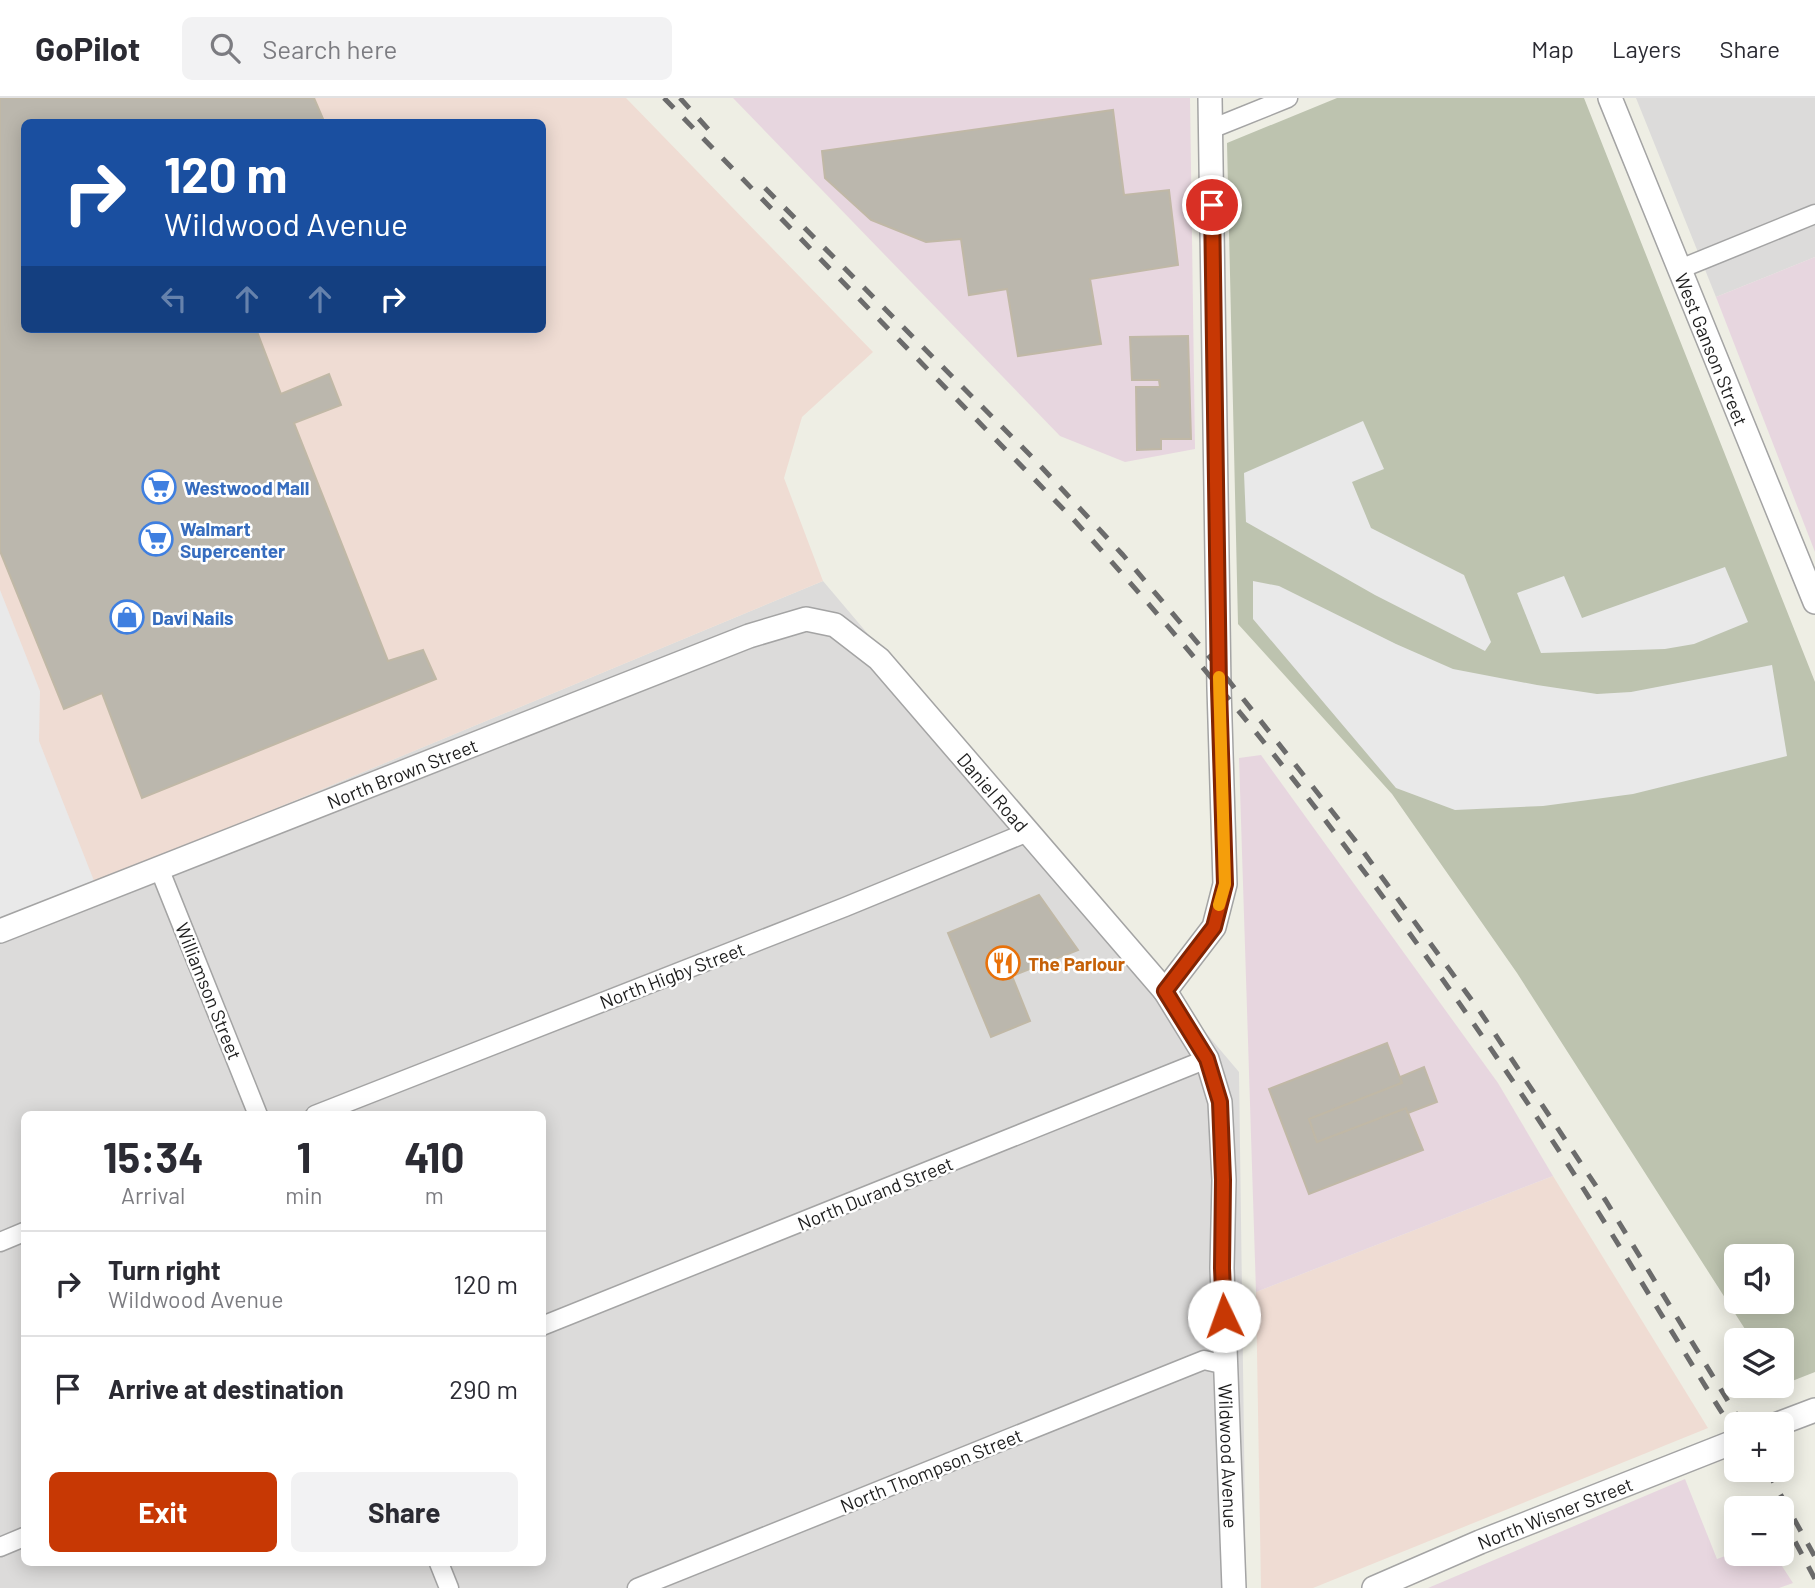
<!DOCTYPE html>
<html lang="en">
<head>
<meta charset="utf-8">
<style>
	:root { --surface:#fff; --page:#f2f2f3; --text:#2b2b33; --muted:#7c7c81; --line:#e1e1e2; --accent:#c73804 }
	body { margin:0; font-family:Barlow,sans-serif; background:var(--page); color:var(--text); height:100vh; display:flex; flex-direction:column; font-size:26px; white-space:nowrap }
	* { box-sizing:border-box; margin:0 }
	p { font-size:23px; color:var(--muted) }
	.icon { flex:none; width:38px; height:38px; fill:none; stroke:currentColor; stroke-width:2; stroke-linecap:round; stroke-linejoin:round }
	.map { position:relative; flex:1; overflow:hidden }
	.sheet { position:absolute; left:21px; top:1013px; width:525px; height:455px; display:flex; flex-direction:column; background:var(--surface); border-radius:10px; box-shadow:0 4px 18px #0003 }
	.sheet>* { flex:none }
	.banner { position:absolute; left:21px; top:21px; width:525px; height:214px; border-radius:10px; box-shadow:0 4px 18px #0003; background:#1a4fa0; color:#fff; overflow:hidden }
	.fabs { position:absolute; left:1724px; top:1146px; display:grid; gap:14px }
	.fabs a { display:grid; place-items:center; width:70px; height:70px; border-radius:10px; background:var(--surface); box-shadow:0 4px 18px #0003; font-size:35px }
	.pin { position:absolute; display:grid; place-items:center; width:60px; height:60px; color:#fff; margin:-30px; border:4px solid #fff; border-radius:50%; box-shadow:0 2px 7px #0007 }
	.me { position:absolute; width:77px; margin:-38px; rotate:357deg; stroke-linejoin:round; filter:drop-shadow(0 0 5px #0008) }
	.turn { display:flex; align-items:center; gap:24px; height:147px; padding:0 28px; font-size:32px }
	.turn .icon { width:91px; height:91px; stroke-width:2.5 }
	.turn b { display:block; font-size:49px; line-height:60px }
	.lanes { display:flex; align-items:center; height:66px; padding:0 28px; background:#0003; justify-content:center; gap:35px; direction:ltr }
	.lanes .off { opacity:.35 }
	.eta { display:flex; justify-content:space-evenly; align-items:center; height:119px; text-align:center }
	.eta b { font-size:42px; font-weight:700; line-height:49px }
	.primary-button { display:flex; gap:14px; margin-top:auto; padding:14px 28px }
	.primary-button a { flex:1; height:80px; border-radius:10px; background:var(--accent); color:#fff; font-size:28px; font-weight:700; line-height:80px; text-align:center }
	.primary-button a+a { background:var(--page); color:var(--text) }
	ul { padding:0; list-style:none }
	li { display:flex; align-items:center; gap:21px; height:105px; padding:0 28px; border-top:2px solid var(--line) }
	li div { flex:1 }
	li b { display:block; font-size:26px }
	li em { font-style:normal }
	header { display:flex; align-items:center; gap:42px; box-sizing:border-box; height:98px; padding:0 35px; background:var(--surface); border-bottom:2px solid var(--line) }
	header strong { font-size:33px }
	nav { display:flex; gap:38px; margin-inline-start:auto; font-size:24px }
	.search { width:490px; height:63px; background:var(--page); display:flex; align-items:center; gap:18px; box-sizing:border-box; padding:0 24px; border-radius:10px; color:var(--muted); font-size:26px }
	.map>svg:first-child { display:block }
	.residential { fill:#dcdbda; fill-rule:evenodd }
	.commercial { fill:#efdcd3; fill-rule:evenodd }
	.industrial { fill:#e7d6df }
	.construction { fill:#bdc3af; fill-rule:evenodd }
	.parking { fill:#e9e9e9 }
	.building { fill:#bbb7ad; stroke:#c0b8a6; stroke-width:2 }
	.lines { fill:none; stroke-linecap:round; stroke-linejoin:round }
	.minor-casing { stroke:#a4a4a4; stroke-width:21 }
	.tertiary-casing { stroke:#a4a4a4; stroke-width:26 }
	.minor { stroke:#fff; stroke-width:18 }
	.tertiary { stroke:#fff; stroke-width:23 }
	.rail { stroke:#6b6b6b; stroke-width:5; stroke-dasharray:14 14; stroke-linecap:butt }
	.route-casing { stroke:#812403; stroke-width:18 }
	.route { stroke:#c73804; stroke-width:12 }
	.slow { stroke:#f59e0b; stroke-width:12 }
	.labels { text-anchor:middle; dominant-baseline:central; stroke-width:5; stroke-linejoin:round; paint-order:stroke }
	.street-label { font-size:19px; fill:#1d1d1d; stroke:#fff }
	.shop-label { font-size:19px; font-weight:bold; fill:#366cbe; stroke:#fff; text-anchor:start }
	.food-label { font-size:19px; font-weight:bold; fill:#c56008; stroke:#fff; text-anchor:start }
</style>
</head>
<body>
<header>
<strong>GoPilot</strong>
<div class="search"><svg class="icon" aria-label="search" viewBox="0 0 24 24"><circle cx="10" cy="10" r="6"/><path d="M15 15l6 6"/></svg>Search here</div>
<nav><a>Map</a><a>Layers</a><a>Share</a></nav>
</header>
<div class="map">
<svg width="1815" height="1490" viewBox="0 0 1815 1490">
	<rect width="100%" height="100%" fill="#eeeee4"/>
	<g class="residential">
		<polygon points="1636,0 1815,0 1815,159 1716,199"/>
		<path d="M823,483L1239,974L1246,1490H0V825ZM24,1017H542V1465H24Z"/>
	</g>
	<g class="commercial">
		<path d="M0,0H626L873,254L802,319L784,380L823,483L0,825ZM24,24H542V231H24Z"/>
		<polygon points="1553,1078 1708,1330 1313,1490 1261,1490 1256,1194"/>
	</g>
	<g class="industrial">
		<polygon points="733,0 1190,0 1195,351 1125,364 1060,338"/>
		<polygon points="1815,159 1815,454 1716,199"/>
		<polygon points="1261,657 1498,985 1553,1078 1256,1194 1239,660"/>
		<polygon points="1685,1381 1717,1461 1736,1454 1736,1456 1774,1456 1793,1485 1779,1490 1428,1490"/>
	</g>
	<path class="construction" d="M1337,0H1584L1815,584V1274L1782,1287V1242H1752L1517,875L1392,696L1238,526L1227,45ZM1736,1158H1782V1204H1736Z"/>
	<g class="parking">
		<polygon points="1363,323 1384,371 1352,384 1371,430 1464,477 1491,544 1485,553 1375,497 1246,424 1244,375"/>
		<polygon points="1725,469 1748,524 1694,546 1665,551 1541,555 1517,495 1564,478 1582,520"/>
		<polygon points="1253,483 1279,488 1396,546 1453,571 1537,587 1597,596 1631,594 1772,567 1787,658 1633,696 1543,708 1455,712 1396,690 1253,521"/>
		<polygon points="0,492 40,593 39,643 98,793 0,833"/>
	</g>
	<g class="building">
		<polygon points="0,0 314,0 323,21 314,24 24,24 24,231 256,231 281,296 329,276 341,307 294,325 388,563 423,552 436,581 142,700 102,595 64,611 0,453"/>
		<polygon points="1113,12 1124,97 1169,92 1178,167 1090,181 1101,246 1018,258 1007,191 969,197 961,141 926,144 871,122 825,80 822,53"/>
		<polygon points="1188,238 1191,341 1161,341 1161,351 1137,352 1136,289 1160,289 1159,282 1132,282 1130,239"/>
		<polygon points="1039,797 1078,852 1012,878 1030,923 991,939 948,835"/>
		<polygon points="1387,945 1402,985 1309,1021 1317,1044 1406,1010 1423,1052 1309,1096 1269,991"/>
		<polygon points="1424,969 1437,1004 1408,1015 1406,1010 1317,1044 1309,1021 1402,985 1400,979"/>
	</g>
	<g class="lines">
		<defs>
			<g id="minor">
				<polyline points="1211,31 1288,0"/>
				<polyline points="1680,171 1815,116"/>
				<polyline points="159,770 258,1017"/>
				<polyline points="315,1017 845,809 1028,734"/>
				<polyline points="0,1144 24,1134"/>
				<polyline points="542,1228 1207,961"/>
				<polyline points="0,1449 24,1439"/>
				<polyline points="439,1465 449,1490"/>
				<polyline points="637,1490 1204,1262 1226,1267"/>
			</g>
			<g id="tertiary">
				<path id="s1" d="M1610,0L1815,504"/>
				<path id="s2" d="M0,833L749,538L806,521L835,527L879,561L1165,893L1207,961L1220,1004L1224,1082L1222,1170L1234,1490"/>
				<polyline points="1165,893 1214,829 1225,786 1219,590 1210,0"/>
				<polyline points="1778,1326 1815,1312"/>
				<path id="s3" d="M1374,1490L1480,1444L1736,1343"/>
			</g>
		</defs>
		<use href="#minor" class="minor-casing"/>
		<use href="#tertiary" class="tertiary-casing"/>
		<use href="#minor" class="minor"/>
		<use href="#tertiary" class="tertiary"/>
		<g class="rail">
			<path d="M664,0L1073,421C1262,628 1432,854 1583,1090C1635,1172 1684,1255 1736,1337"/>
			<polyline points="680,0 709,32"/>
			<polyline points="765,90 1034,361 1123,457 1218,569 1354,741 1479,912 1606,1103 1742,1326"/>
			<polyline points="1767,1372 1815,1459"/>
			<polyline points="1782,1419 1815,1481"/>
		</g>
	</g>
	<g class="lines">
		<defs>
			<polyline id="route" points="1212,107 1219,590 1225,786 1214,829 1165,893 1207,961 1220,1004 1223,1082 1222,1170 1224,1218"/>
		</defs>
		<use href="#route" class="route-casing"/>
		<use href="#route" class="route"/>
		<polyline class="slow" points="1219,579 1225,786 1219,807"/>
	</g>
	<defs>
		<symbol id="supermarket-ring" viewBox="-11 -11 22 22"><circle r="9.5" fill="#fff" stroke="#3f7fe0" stroke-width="1.5"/><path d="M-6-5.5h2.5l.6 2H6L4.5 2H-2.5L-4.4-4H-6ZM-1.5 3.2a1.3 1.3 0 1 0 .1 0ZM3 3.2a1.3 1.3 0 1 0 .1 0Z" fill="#3f7fe0"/></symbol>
		<symbol id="shop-ring" viewBox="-11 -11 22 22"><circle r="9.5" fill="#fff" stroke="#3f7fe0" stroke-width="1.5"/><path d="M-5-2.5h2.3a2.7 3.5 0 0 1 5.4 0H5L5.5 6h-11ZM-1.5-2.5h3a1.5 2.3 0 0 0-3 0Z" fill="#3f7fe0"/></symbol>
		<symbol id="restaurant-ring" viewBox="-11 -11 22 22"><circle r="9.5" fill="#fff" stroke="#e8710a" stroke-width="1.5"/><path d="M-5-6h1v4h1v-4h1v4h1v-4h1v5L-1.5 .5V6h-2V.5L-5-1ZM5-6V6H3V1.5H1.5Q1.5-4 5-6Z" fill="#e8710a"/></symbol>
	</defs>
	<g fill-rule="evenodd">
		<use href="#supermarket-ring" x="140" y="370" width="38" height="38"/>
		<use href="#supermarket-ring" x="137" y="422" width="38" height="38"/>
		<use href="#shop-ring" x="108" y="500" width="38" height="38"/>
		<use href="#restaurant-ring" x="984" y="846" width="38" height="38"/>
	</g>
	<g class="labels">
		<g class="street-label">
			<text stroke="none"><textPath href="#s1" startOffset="271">West Ganson Street</textPath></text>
			<text stroke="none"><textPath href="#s2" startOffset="432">North Brown Street</textPath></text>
			<text stroke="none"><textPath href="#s2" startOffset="1125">Daniel Road</textPath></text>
			<text transform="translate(672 877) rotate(-21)">North Higby Street</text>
			<text transform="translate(209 893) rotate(68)">Williamson Street</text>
			<text transform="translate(875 1095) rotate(-22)">North Durand Street</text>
			<text stroke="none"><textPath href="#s2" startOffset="1867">Wildwood Avenue</textPath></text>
			<text transform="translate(931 1372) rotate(-22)">North Thompson Street</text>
			<text stroke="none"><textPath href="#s3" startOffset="196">North Wisner Street</textPath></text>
		</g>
		<g class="shop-label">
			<text x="184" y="389">Westwood Mall</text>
			<text x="180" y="430">Walmart<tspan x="180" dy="22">Supercenter</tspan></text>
			<text x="152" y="519">Davi Nails</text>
		</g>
		<g class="food-label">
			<text x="1028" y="865">The Parlour</text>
		</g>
	</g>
</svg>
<div class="fabs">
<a><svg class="icon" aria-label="sound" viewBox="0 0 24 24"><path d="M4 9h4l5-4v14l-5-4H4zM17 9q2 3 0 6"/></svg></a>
<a><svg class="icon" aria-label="layers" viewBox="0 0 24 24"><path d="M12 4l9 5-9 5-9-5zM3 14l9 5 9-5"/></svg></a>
<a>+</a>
<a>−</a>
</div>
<div class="pin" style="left:1212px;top:107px;background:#d93025"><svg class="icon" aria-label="arrive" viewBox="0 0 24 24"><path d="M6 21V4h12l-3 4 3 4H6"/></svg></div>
<svg class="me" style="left:1224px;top:1218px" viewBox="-20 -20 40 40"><circle r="19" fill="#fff"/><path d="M0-13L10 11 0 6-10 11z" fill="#c73804"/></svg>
<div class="banner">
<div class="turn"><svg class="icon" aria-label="right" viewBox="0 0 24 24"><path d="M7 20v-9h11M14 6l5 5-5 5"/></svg><div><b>120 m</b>Wildwood Avenue</div></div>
<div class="lanes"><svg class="icon off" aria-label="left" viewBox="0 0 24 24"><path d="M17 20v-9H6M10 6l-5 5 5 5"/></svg><svg class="icon off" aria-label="ahead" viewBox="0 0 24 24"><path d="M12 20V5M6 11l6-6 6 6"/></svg><svg class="icon off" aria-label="ahead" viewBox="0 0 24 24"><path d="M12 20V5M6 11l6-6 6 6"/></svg><svg class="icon" aria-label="right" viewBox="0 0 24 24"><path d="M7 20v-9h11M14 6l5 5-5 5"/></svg></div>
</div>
<section class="sheet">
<div class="eta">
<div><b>15:34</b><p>Arrival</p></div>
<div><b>1</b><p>min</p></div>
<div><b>410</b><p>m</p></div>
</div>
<ul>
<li><svg class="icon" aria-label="right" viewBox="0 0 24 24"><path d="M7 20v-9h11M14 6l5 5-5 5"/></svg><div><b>Turn right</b><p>Wildwood Avenue</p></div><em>120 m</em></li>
<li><svg class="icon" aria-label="arrive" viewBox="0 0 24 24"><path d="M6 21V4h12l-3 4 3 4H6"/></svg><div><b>Arrive at destination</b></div><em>290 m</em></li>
</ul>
<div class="primary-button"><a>Exit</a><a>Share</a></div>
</section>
</div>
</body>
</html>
